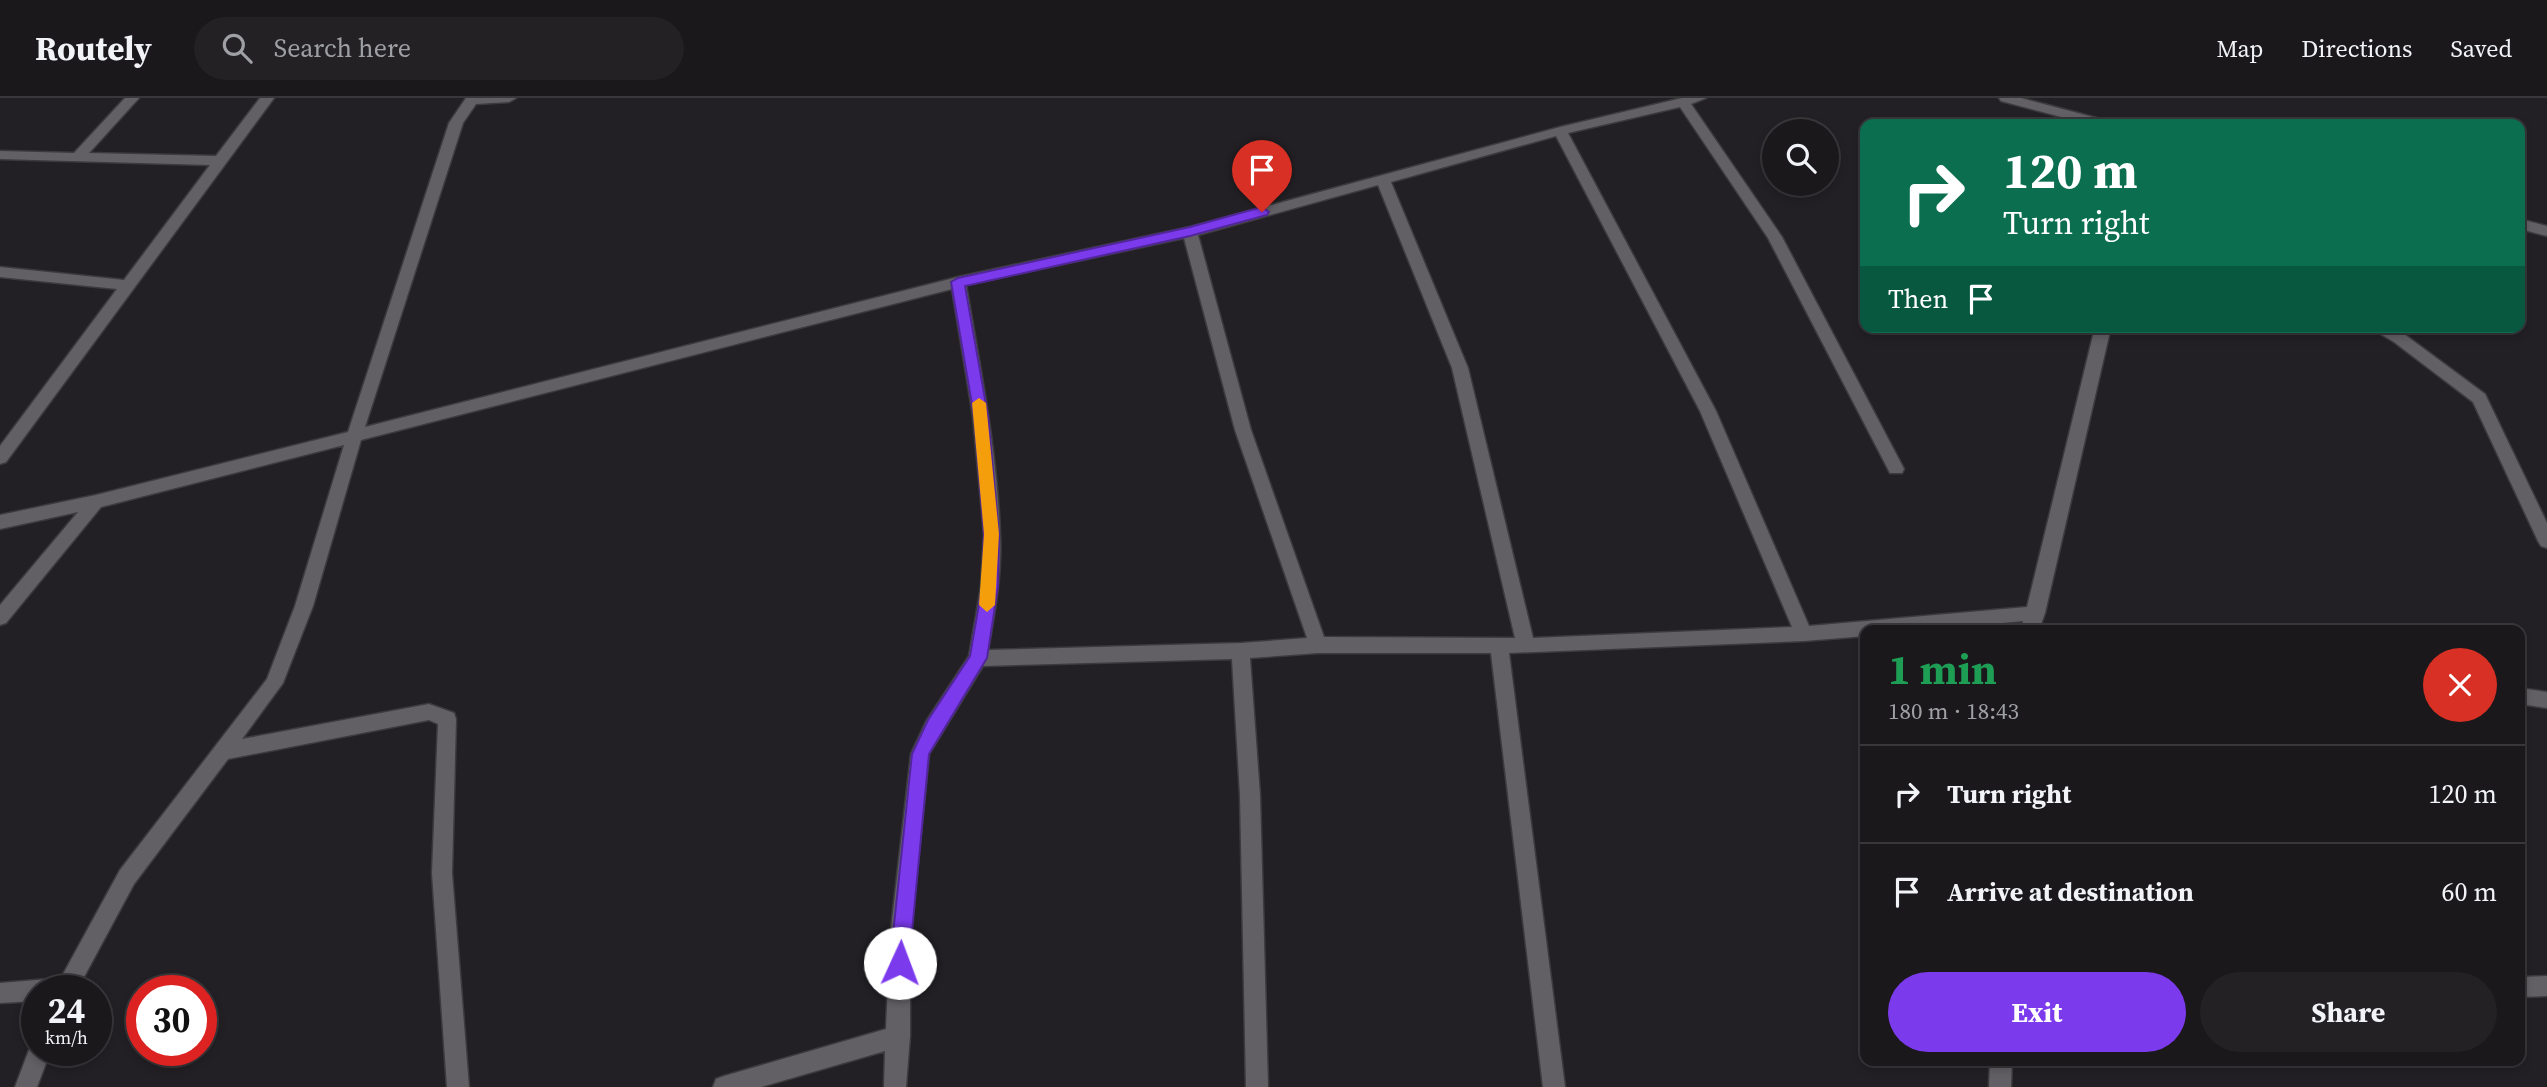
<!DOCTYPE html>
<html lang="en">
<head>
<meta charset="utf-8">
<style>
	:root { --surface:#1a181b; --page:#232124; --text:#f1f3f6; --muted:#9fa0a3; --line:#38373a; --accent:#7c3aed }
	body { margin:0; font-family:"Source Serif 4",serif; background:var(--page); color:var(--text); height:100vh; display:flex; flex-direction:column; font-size:26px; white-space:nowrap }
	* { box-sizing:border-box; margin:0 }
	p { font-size:23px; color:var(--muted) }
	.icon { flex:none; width:38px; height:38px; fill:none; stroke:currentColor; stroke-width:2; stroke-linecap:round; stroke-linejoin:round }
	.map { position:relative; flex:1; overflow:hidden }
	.drawer { position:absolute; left:1860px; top:527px; width:665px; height:441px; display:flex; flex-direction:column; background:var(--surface); border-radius:14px; box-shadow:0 4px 10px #0003,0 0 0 2px var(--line) }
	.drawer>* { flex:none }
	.guide { position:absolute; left:1860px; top:21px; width:665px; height:214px; border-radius:14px; box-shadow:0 4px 10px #0003,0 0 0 2px var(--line); background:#0b6e4f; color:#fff; overflow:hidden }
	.controls { position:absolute; left:1762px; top:21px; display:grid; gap:14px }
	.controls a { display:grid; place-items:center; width:77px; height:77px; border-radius:50%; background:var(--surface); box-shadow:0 4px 10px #0003,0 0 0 2px var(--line); font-size:35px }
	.speed { position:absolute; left:21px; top:877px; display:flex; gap:14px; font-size:35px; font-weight:700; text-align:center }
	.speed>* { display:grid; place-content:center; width:91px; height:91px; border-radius:50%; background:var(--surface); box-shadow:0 4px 10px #0003,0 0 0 2px var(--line); line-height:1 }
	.speed small { font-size:18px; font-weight:400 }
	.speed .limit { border:10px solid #d22; background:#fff; color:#111 }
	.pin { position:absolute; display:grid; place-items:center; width:60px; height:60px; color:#fff; margin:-72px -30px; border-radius:50% 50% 50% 0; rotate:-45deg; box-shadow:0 0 7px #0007 }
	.pin .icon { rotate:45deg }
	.me { position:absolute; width:77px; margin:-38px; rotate:2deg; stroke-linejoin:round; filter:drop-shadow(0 0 5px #0008) }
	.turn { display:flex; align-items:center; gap:24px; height:147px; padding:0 28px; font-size:32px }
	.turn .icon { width:91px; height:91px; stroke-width:2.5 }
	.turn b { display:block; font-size:49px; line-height:60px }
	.then { display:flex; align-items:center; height:66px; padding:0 28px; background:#0003; gap:14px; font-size:26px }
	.round { display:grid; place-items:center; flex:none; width:74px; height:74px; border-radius:37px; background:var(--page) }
	.head { display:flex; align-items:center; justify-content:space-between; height:119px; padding:0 28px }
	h1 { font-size:42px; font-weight:700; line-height:52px; color:#1e9e55 }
	.button { display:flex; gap:14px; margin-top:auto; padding:14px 28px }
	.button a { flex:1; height:80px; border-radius:42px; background:var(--accent); color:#fff; font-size:28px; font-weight:700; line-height:80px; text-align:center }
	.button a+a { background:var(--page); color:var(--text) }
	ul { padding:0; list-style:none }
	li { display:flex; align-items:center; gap:21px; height:98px; padding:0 28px; border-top:2px solid var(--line) }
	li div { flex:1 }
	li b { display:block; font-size:26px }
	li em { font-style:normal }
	header { display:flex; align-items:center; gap:42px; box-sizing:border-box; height:98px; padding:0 35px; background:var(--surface); border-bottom:2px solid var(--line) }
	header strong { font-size:33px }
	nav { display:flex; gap:38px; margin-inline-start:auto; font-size:24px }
	.search { width:490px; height:63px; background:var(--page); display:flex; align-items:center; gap:18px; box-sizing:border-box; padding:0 24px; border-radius:38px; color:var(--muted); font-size:26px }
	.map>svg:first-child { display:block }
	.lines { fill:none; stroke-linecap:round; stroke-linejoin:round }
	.street-casing { stroke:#3b3a3d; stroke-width:3 }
	.street { fill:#626065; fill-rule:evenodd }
	.route { fill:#7c3aed; stroke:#51269a; stroke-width:2 }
	.slow { fill:#f59e0b }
</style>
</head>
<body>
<header>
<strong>Routely</strong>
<div class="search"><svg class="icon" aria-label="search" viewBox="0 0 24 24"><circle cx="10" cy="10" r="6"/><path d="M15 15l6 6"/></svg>Search here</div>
<nav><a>Map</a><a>Directions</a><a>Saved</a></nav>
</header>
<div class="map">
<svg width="2547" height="989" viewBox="0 0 2547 989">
	<rect width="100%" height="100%" fill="#222024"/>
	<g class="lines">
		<defs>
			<g id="street">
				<polygon points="125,0 139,0 89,55 216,58 260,0 274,0 6,364 0,366 0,348 117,191 0,179 0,169 124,182 210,67 0,61 0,53 74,55"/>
				<path d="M466,0H516L509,4L476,6L463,25L365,329L958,179L1190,129L1560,29L1682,0H1706L1691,6L1782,139L1904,371L1902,375H1890L1768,140L1680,9L1568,35L1716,313L1809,528L2027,509L2095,229H2111L2045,515L2039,532H2021L2023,523L1930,532H1866V538L1804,543L1509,555L1565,989H1543L1491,555H1318L1250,560L1260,697L1268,989H1246L1240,697L1232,561L983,568L929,656L910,840V938L906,989H884L885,953L761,989H713L716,981L724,978L886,931L890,840L911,656L927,622L969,558L981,489L984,436L973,318L952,191L361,342L313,508L283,585L242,641L429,606L454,615L456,621L452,775L469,989H447L432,775L438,626L429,622L228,661L134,786L77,892H37V903L0,905V885L61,880L120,772L267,581L295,508L344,347L101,409L6,525L0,527V507L78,414L0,431V417L96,397L348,334L449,25ZM1556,38L1700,313L1792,529L1533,540L1468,270L1391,84ZM1378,87L1452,270L1515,540L1324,539L1251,332L1198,137ZM1184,140L1235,332L1307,540L1241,545L988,552C995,513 1002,475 1000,436C997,352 980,269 966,187Z"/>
				<polygon points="1999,0 2021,0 2108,23 2110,26 2088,26 2001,3"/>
				<polygon points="2520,121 2547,128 2547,138 2520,131"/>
				<polygon points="2369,229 2390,229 2404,236 2485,296 2547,425 2547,450 2541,448 2538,443 2473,304 2394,244"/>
				<polygon points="2520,590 2547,594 2547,610 2520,606"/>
				<polygon points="2547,878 2547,898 2520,899 2520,879"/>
				<polygon points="37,943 37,952 51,952 37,989 15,989 32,944"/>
				<polygon points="1990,962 2012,962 2011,989 1989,989"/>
			</g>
		</defs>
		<use href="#street" class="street-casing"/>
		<use href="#street" class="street"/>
	</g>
	<polygon class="route" points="1262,109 1269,114 1267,117 1190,138 965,188 988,318 999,436 998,489 987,560 929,656 909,865 907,871 900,874 893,871 890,865 912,656 928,622 970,558 982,489 984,436 974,318 951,184 958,180 1190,129"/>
	<polygon class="slow" points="979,300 986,305 999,436 995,507 987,514 979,507 984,436 972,305"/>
</svg>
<div class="controls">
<a><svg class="icon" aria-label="search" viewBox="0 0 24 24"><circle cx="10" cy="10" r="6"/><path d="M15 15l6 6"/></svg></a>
</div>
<div class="speed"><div>24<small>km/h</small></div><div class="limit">30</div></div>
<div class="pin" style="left:1262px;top:114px;background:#d93025"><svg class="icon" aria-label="arrive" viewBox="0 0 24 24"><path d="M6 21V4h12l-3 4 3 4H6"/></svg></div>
<svg class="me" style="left:900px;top:865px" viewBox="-20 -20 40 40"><circle r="19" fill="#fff"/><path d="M0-13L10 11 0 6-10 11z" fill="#7c3aed"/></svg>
<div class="guide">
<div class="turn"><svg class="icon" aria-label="right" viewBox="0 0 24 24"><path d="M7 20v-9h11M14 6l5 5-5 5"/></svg><div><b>120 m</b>Turn right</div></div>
<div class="then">Then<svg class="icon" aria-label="arrive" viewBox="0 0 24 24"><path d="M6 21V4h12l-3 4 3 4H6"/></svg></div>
</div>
<section class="drawer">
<div class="head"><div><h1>1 min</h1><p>180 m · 18:43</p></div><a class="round" style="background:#d93025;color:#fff"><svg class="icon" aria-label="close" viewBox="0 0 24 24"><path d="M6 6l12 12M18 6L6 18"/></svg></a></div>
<ul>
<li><svg class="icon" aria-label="right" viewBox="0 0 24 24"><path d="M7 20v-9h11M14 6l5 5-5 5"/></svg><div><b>Turn right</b></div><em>120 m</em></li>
<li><svg class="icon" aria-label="arrive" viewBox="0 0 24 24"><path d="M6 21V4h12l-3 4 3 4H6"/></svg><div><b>Arrive at destination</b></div><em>60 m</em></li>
</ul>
<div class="button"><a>Exit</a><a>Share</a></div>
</section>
</div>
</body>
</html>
